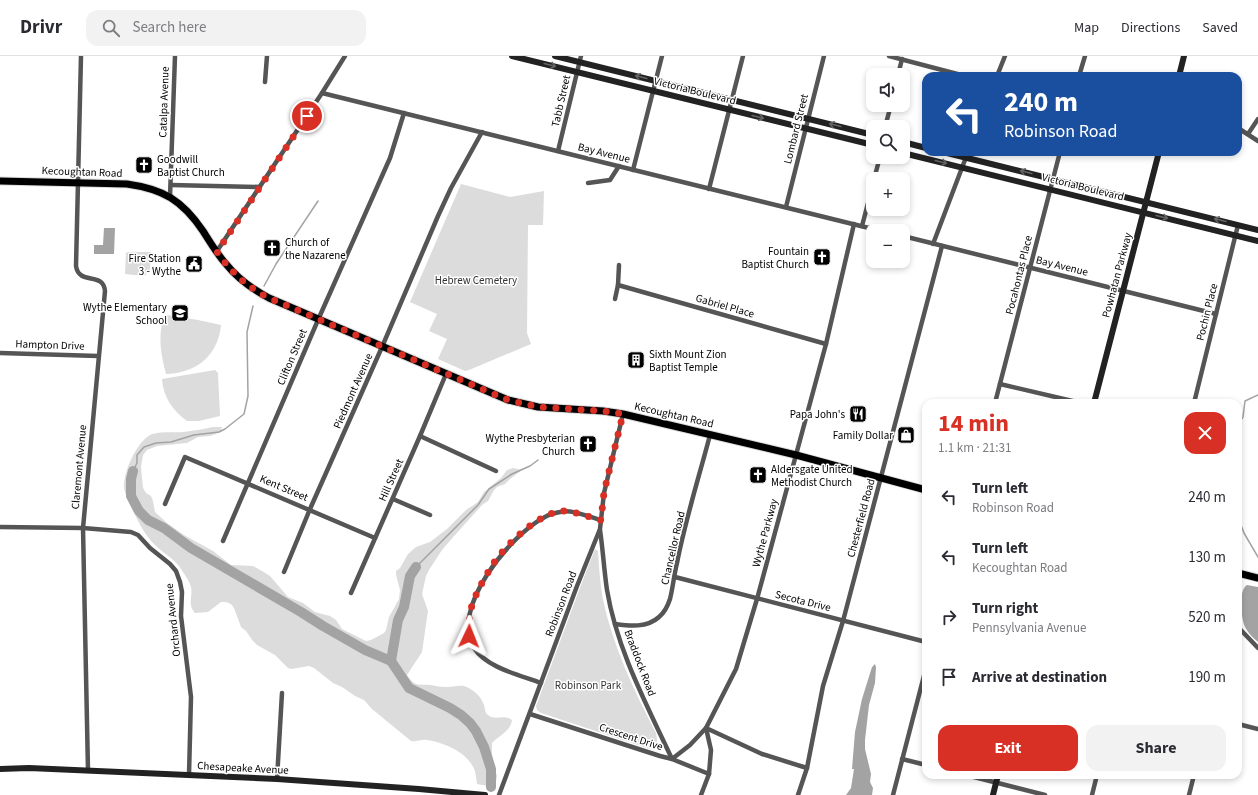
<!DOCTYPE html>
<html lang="en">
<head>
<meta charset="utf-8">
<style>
	:root { --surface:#fff; --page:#f2f2f3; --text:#2b2b33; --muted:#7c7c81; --line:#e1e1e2; --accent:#d93025 }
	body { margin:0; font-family:"Source Sans 3",sans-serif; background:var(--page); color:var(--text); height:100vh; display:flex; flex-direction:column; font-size:15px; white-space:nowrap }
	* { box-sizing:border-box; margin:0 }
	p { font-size:13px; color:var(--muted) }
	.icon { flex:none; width:22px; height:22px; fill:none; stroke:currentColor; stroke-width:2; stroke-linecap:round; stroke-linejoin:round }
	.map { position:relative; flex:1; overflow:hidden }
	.details { position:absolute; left:922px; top:343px; width:320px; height:380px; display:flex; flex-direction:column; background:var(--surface); border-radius:12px; box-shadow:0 2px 6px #0003 }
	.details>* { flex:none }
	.hud { position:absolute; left:922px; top:16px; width:320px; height:84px; border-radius:12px; box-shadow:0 2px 6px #0003; background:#1a4fa0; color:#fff; overflow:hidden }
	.buttons { position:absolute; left:866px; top:12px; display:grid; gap:8px }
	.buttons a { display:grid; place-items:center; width:44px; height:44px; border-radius:8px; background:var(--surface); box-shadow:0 2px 6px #0003; font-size:20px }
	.pin { position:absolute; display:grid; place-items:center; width:34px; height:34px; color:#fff; margin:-17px; border:2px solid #fff; border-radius:50%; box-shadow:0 1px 4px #0007 }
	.me { position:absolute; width:44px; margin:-22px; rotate:2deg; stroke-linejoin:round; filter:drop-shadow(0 0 3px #0008) }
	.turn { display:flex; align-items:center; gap:14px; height:84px; padding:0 16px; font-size:18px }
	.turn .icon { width:52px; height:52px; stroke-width:2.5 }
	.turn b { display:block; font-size:28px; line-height:34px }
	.round { display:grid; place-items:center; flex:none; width:42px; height:42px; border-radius:12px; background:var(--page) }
	.head { display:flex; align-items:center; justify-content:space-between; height:68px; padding:0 16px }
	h1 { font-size:24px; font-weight:700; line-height:30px; color:var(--accent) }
	.action { display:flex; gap:8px; margin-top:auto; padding:8px 16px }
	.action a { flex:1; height:46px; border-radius:12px; background:var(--accent); color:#fff; font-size:16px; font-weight:700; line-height:46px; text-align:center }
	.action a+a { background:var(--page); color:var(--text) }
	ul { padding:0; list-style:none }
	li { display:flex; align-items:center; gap:12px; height:60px; padding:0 16px }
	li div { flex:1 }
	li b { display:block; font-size:15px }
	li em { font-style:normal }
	header { display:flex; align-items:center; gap:24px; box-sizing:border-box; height:56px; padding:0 20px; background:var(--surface); border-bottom:1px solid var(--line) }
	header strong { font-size:19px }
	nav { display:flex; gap:22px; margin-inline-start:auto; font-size:14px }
	.search { width:280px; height:36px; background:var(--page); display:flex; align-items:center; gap:10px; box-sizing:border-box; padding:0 14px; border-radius:12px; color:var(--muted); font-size:15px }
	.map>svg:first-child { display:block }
	.green { fill:#dcdcdc }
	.water { fill:#a3a3a3 }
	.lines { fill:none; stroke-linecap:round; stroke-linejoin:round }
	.stream { stroke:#a3a3a3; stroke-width:1.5 }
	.river { stroke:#a3a3a3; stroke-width:10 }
	.primary-casing { stroke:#dbdbdb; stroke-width:9 }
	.minor { stroke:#555; stroke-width:4.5 }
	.secondary { stroke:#222; stroke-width:6 }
	.primary { stroke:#000; stroke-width:7 }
	.oneway { stroke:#646464 }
	.route { stroke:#d93025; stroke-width:7; stroke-dasharray:0 12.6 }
	.labels { text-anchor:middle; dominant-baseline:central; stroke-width:3; stroke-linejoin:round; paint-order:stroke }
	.street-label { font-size:11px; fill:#000; stroke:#fff }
	.poi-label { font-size:11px; fill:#000; stroke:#fff; text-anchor:end }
	.park-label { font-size:11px; fill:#333; stroke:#fff }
</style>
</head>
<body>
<header>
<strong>Drivr</strong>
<div class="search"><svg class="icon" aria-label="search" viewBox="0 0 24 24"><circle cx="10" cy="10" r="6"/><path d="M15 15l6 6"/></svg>Search here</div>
<nav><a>Map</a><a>Directions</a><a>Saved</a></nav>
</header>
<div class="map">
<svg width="1258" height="739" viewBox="0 0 1258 739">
	<rect width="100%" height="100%" fill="#fff"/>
	<g class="green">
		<polygon points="461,128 510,141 544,135 543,169 528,169 527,277 531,288 469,314 465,315 438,303 447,283 429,275 437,258 410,246"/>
		<polygon points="128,196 151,196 150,215 144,220 125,218 126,197"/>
		<path d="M167,259L198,264L221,269C218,300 196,317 166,318C161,299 158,283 163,262Z"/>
		<path d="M215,314L218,317L220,360L199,365H187C173,355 163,341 162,323Z"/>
		<path d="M213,371H222L221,376L210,380L198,381L187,387L157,390L147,394L143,399L141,411L143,432L146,437L151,440L153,445L155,456L167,467L184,479L213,495L231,509L253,510L262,515L270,520L288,541L303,547L315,556L330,560L336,564L342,573L366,585L371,584L384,577L386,574L389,561L399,543L400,534L396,519V515L400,512L408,498L416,491L430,486L447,473L466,454L478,446L484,436L501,422L507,414L513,412L522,414L510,423L505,428L497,431L494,434L488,445L482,449L455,479L442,494L429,514L426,520L422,538L428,555L422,596L407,619C415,631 418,628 431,629C436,630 441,631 446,631C452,631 459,629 464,630C473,633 481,640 484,649C485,653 485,657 488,659C495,665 504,658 512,664C511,675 498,680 492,687V699L497,720L495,731L477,728C476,721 476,715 472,709C464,695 442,686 427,684C421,683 417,686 411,685L372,653L364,644L355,640L342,631L333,627L314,612L309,610L291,613L288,612L275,599L257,589L253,585L246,575L241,571L234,552L231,548L226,546H221L208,556L195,557C187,549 193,540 191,531C189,524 183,516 179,510C170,499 156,493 148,481C142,474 125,441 124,432C123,417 136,387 150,379C159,375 173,377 183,376C193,375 203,373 213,371Z"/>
		<path d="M595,493L598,495C599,511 600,528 603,544C613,590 634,635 656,677C657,683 658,686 655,692L650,693L541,657L537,654L536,650L581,529Z"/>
	</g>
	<g class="water">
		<polygon points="104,172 115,172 114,198 94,198 94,189 103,189"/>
		<path d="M1247,529L1258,531V586C1253,582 1248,577 1245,571C1241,563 1238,534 1247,529Z"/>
		<polygon points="875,608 876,611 875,627 869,649 865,684 865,693 871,718 870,726 873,732 872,739 846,739 851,732 854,713 852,713 855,676 862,643 872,611"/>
	</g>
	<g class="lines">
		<g class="stream">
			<polyline points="264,230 276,208 318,145"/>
			<polyline points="1238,368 1243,361 1245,345 1258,339"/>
			<polyline points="133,415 137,407 137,399 144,391 156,387 171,386 194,379 219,376 225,373 244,358 248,340 247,276 253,250"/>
			<polyline points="1238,461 1244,477 1258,501"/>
			<polyline points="416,511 478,449 489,433 512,418 530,410 538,404"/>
		</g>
		<g class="river">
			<polyline points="133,415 131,423 131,440 139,455 148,464 164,472 191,492 301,556 323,570 365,594 391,605 409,632 450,652 461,659 470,667 476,675 484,691 491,713 491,731"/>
			<polyline points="391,605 398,564 404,551 410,520 416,511"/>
		</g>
		<defs>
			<g id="primary">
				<path d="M0,125L127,128C163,133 182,144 203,175C210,186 217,198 226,208C238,223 252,233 269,242L508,344L538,351L603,355L623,358L796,399L926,434"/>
				<polyline points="1238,517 1258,522"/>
			</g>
		</defs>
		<use href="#primary" class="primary-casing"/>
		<g class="minor">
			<path d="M81,0L76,210C79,230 103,215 105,235L83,472L88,715"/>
			<polyline points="889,0 965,20"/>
			<polyline points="898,19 902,3"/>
			<polyline points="997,20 1005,0"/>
			<polyline points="1079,20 1085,0"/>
			<polyline points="265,26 267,0"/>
			<polyline points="322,37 881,175"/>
			<polyline points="885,71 891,49"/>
			<polyline points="1238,72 1258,85"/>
			<polyline points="1248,78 1258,63"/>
			<polyline points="558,95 581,0"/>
			<polyline points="633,114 662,0"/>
			<polyline points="874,123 880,101"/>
			<polyline points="588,127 610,124 619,110"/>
			<polyline points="171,129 260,131"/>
			<polyline points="709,133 743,0"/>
			<polyline points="170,141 175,0"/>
			<polyline points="786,151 824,0"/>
			<polyline points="862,170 873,128"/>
			<polyline points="903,180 1216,258"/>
			<polyline points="933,188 968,96"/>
			<polyline points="217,195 322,37 345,0"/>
			<polyline points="618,229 826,288"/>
			<polyline points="615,243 618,229 619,209"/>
			<polyline points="0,297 98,300"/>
			<polyline points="1000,328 1081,347"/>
			<polyline points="995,347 1060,96"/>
			<polyline points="1194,347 1238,169"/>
			<polyline points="420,380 496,415"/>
			<polyline points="393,443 430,459"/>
			<polyline points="165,448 185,401 375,482"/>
			<polyline points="0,471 83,472 131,476 138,479 150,492 170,508 176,515 180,526 182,536 181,560 191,641 189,719"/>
			<path d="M600,474C603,494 604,514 607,534C617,594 647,649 672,703L709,718"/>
			<polyline points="223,485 318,264 390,102 404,57"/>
			<polyline points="284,516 310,453 382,291 438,160 451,132 482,76"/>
			<polyline points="675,521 926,586"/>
			<polyline points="351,537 420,380 446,318"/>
			<path d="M615,568C630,570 647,572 659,561C664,557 668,549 670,543C673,531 674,519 677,507C685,465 699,421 710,379"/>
			<polyline points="1238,571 1258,592"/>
			<path d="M541,627C520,619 487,612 474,592C449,553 511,478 545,461C549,458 555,457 560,456C572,453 589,461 601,464"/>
			<polyline points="530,658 660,700 672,703 690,689 706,672 762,698 807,712"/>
			<polyline points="1238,668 1258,673"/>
			<polyline points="902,703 926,709"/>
			<polyline points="966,719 1045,739"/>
			<polyline points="277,723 282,637"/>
			<polyline points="499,739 577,530 600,473 604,437 623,358"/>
			<polyline points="701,739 709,718 711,694 706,672 736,613 757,543 826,288 854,168"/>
			<polyline points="798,739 807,712 823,630 843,565 942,190"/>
			<polyline points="893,739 926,612"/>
			<polyline points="1092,739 1097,719"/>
			<polyline points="1189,739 1194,719"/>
		</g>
		<g class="secondary">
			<polyline points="512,0 873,89"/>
			<polyline points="555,0 873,79"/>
			<polyline points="1179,20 1184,0"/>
			<polyline points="903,86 926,92"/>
			<polyline points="943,96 1258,174"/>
			<polyline points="903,97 1258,185"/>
			<polyline points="1094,347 1159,96"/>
			<polyline points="0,713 29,712 277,723 419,733 485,739"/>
			<polyline points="993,739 998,719"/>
		</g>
		<use href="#primary" class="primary"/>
	</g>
	<defs><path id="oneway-shaft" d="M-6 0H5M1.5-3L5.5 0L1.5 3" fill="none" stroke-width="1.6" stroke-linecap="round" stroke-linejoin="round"/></defs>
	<g class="oneway">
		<use href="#oneway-shaft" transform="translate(550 9) rotate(14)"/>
		<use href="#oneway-shaft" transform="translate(641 21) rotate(-166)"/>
		<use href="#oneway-shaft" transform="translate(758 61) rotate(14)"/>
		<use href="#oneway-shaft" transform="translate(835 69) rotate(-166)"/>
		<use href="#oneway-shaft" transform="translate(941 106) rotate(14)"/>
		<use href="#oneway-shaft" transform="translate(1026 116) rotate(-166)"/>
		<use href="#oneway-shaft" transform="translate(1162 161) rotate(14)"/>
		<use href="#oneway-shaft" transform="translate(1220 164) rotate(-166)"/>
	</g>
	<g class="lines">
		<path class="route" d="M307,60L217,196C231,216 247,231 269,242L508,344L538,351L603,355L623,358L604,436L601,464C589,461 575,455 562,455C538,457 506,489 493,508C485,521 477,535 472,549C469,560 469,569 469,580"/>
	</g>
	<defs>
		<symbol id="church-square" viewBox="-11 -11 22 22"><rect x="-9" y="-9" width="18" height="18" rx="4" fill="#000" stroke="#fff"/><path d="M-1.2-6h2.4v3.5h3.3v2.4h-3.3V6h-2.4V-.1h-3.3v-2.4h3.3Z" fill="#fff"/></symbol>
		<symbol id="civic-square" viewBox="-11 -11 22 22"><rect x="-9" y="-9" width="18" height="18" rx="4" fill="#000" stroke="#fff"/><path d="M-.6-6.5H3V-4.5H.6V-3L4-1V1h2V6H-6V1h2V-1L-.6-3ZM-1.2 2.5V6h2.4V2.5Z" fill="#fff"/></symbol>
		<symbol id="school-square" viewBox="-11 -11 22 22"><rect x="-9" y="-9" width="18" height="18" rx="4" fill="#000" stroke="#fff"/><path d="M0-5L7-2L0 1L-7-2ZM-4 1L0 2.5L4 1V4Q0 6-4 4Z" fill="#fff"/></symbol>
		<symbol id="building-square" viewBox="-11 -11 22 22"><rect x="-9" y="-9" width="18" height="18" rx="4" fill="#000" stroke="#fff"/><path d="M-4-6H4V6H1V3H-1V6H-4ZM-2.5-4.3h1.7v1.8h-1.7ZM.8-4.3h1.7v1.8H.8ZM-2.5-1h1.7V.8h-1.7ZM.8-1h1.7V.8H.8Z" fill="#fff"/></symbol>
		<symbol id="restaurant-square" viewBox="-11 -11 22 22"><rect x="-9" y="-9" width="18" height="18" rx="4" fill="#000" stroke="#fff"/><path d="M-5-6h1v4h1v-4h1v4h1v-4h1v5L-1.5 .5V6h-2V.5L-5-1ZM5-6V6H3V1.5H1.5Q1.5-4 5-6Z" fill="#fff"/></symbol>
		<symbol id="shop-square" viewBox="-11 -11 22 22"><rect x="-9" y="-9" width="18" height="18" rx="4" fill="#000" stroke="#fff"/><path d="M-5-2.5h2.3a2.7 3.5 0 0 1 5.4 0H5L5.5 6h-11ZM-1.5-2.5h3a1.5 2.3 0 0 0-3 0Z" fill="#fff"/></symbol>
	</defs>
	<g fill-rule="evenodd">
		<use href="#church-square" x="134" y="99" width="20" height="20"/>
		<use href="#church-square" x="262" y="182" width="20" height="20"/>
		<use href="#church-square" x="812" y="191" width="20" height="20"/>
		<use href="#civic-square" x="184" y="198" width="20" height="20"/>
		<use href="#school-square" x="170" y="247" width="20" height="20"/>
		<use href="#building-square" x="626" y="294" width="20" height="20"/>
		<use href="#restaurant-square" x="848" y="348" width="20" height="20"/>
		<use href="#shop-square" x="896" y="369" width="20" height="20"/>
		<use href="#church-square" x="578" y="378" width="20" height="20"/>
		<use href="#church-square" x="748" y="409" width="20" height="20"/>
	</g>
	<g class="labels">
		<g class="street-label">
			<text transform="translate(695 35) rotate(14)">Victoria Boulevard</text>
			<text transform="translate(561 45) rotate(-77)">Tabb Street</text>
			<text transform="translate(164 46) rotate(-88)">Catalpa Avenue</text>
			<text transform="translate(796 73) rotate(-76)">Lombard Street</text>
			<text transform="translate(604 97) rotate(14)">Bay Avenue</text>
			<text transform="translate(82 116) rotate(2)">Kecoughtan Road</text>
			<text transform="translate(1083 131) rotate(14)">Victoria Boulevard</text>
			<text transform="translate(1062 210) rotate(14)">Bay Avenue</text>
			<text transform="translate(1019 219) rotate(-76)">Pocahontas Place</text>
			<text transform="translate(1117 219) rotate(-75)">Powhatan Parkway</text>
			<text transform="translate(725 250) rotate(16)">Gabriel Place</text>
			<text transform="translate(1207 256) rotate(-76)">Pochin Place</text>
			<text transform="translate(50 289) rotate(2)">Hampton Drive</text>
			<text transform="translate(292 301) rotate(-67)">Clifton Street</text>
			<text transform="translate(353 335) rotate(-66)">Piedmont Avenue</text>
			<text transform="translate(674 359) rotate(13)">Kecoughtan Road</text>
			<text transform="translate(79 411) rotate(-85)">Claremont Avenue</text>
			<text transform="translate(391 424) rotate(-66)">Hill Street</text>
			<text transform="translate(284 432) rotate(23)">Kent Street</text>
			<text transform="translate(861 462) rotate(-75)">Chesterfield Road</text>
			<text transform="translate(765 477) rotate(-75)">Wythe Parkway</text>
			<text transform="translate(673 492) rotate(-77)">Chancellor Road</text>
			<text transform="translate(803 545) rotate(14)">Secota Drive</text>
			<text transform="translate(561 548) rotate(-69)">Robinson Road</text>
			<text transform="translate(173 564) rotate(-96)">Orchard Avenue</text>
			<text transform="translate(640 607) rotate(69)">Braddock Road</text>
			<text transform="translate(631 681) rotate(18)">Crescent Drive</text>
			<text transform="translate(243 712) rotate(3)">Chesapeake Avenue</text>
		</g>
		<g class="poi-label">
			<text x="157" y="103" text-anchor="start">Goodwill<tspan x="157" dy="13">Baptist Church</tspan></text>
			<text x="285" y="186" text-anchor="start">Church of<tspan x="285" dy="13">the Nazarene</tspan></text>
			<text x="809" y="195">Fountain<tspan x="809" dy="13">Baptist Church</tspan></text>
			<text x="181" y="202">Fire Station<tspan x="181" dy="13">3 - Wythe</tspan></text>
			<text x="167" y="251">Wythe Elementary<tspan x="167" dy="13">School</tspan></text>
			<text x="649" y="298" text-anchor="start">Sixth Mount Zion<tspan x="649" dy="13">Baptist Temple</tspan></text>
			<text x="845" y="358">Papa John's</text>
			<text x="893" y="379">Family Dollar</text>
			<text x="575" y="382">Wythe Presbyterian<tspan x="575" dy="13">Church</tspan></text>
			<text x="771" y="413" text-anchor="start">Aldersgate United<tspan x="771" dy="13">Methodist Church</tspan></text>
		</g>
		<g class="park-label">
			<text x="476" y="224">Hebrew Cemetery</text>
			<text x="588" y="629">Robinson Park</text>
		</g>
	</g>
</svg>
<div class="buttons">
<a><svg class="icon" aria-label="sound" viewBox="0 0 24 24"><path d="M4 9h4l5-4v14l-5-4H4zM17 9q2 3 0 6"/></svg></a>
<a><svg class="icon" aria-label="search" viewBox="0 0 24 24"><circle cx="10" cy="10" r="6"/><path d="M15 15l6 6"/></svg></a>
<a>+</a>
<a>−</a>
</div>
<div class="pin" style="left:307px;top:60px;background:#d93025"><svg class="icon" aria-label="arrive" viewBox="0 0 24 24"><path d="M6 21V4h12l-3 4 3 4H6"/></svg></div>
<svg class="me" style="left:469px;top:580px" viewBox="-20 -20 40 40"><path d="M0-17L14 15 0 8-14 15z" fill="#d93025" stroke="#fff" stroke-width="4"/></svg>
<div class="hud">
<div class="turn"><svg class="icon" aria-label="left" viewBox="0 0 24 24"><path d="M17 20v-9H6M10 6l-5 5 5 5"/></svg><div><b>240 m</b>Robinson Road</div></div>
</div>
<section class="details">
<div class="head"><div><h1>14 min</h1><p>1.1 km · 21:31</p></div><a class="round" style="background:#d93025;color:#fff"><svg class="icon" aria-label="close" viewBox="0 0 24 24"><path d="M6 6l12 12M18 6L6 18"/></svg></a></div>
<ul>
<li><svg class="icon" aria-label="left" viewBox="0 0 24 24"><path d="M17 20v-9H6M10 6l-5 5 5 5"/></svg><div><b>Turn left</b><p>Robinson Road</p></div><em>240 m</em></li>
<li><svg class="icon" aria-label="left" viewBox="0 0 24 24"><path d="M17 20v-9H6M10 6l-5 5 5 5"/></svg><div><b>Turn left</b><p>Kecoughtan Road</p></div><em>130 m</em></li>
<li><svg class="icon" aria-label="right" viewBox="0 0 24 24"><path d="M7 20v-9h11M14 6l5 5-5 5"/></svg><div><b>Turn right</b><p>Pennsylvania Avenue</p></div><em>520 m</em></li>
<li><svg class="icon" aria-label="arrive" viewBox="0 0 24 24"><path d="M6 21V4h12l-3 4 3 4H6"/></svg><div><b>Arrive at destination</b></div><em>190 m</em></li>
</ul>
<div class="action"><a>Exit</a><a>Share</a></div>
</section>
</div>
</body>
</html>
